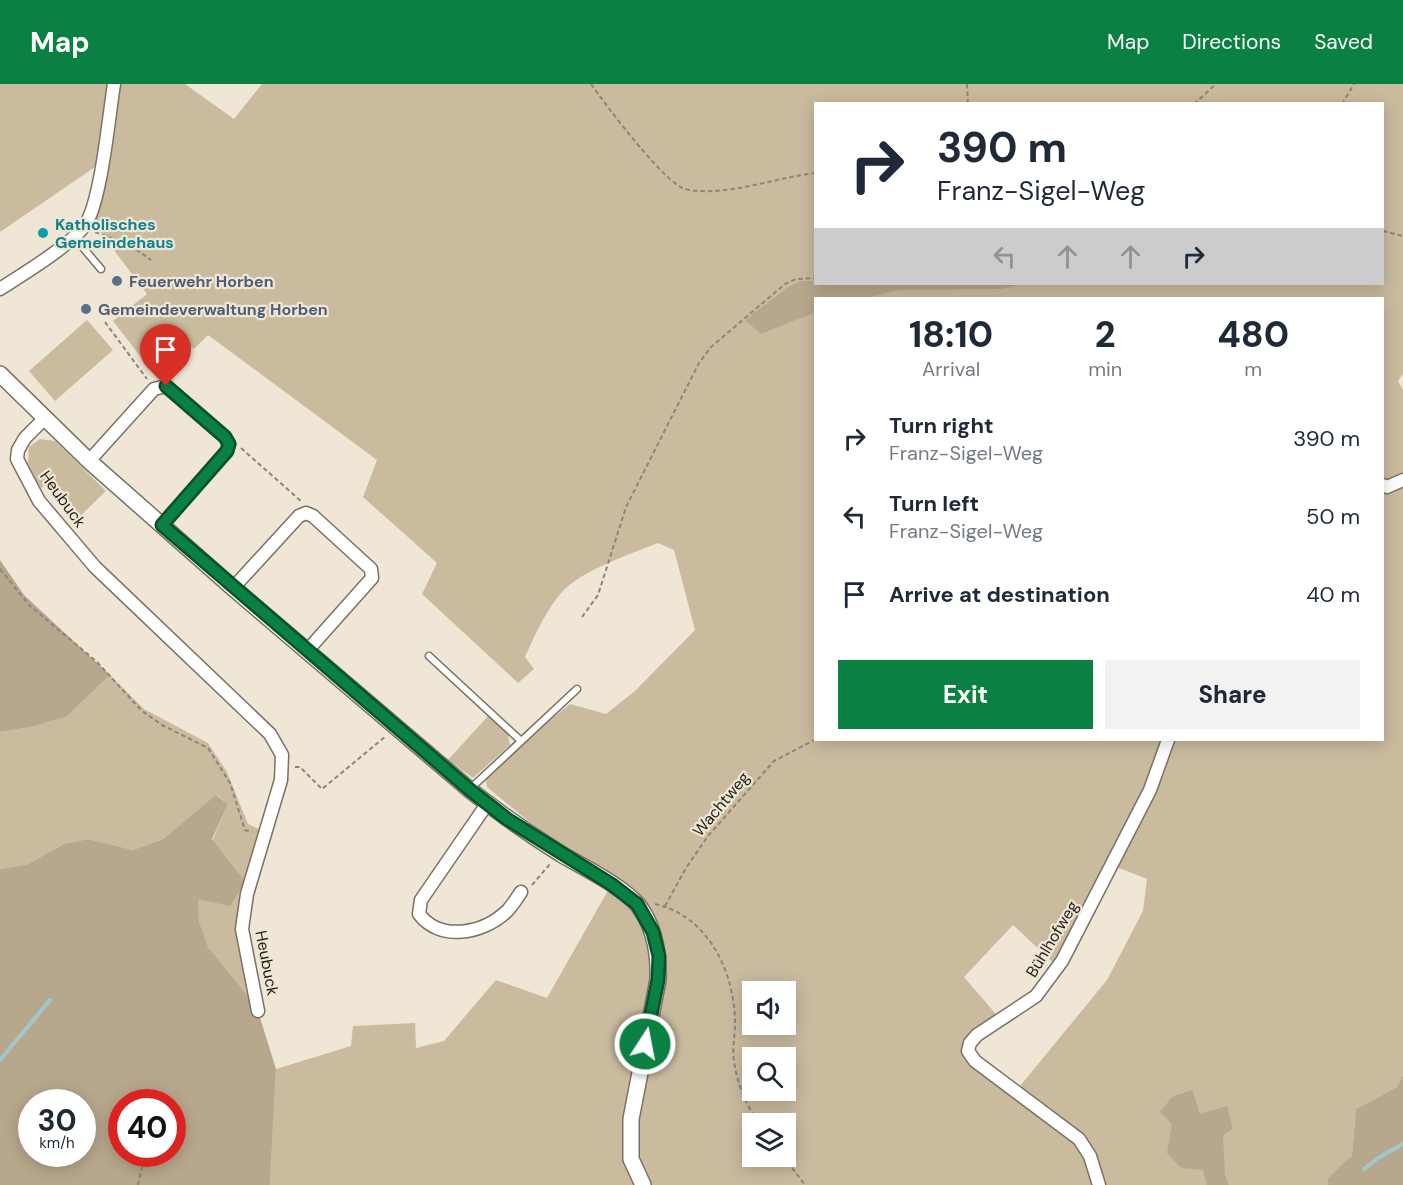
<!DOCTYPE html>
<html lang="en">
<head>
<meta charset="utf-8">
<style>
	:root { --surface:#fff; --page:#f2f2f3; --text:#1f2937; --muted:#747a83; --accent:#0b8043 }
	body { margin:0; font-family:"DM Sans",sans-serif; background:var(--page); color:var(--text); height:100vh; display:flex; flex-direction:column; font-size:22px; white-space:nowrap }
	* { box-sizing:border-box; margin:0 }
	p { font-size:20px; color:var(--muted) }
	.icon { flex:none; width:33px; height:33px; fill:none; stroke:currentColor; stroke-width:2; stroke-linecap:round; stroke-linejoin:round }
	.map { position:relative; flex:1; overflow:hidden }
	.sheet { position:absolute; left:814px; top:213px; width:570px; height:444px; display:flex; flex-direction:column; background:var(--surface); border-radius:0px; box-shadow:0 3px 15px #0003 }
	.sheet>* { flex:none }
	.hud { position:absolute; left:814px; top:18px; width:570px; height:183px; border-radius:0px; box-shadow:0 3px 15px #0003; background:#fff; color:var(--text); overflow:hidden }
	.fabs { position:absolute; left:742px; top:897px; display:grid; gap:12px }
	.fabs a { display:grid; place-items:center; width:54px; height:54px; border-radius:0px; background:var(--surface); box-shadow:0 3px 15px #0003; font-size:30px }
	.speed { position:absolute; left:18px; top:1005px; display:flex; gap:12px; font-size:30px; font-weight:700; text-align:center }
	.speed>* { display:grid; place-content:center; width:78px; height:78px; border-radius:50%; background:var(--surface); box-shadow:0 3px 15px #0003; line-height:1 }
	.speed small { font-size:15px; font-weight:400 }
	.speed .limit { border:9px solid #d22; background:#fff; color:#111 }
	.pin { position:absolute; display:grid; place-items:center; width:51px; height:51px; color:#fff; margin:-62px -26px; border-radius:50% 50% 50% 0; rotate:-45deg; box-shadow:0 0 6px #0007 }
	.pin .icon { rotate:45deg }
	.me { position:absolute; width:66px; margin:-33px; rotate:11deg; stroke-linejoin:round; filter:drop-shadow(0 0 4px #0008) }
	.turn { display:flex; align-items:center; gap:21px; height:126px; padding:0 24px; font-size:27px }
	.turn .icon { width:78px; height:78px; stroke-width:2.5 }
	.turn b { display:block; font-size:42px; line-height:51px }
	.lanes { display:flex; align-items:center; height:57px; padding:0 24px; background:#0003; justify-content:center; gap:30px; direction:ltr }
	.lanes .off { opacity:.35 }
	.eta { display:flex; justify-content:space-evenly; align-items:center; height:102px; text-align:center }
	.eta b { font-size:36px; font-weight:800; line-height:42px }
	.primary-button { display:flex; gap:12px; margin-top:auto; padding:12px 24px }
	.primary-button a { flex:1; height:69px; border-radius:0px; background:var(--accent); color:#fff; font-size:24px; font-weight:800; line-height:69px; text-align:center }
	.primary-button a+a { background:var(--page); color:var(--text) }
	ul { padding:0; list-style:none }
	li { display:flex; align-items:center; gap:18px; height:78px; padding:0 24px }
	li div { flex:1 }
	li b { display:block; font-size:22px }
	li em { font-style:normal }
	header { display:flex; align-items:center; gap:36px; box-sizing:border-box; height:84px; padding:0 30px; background:var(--accent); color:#fff }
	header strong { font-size:28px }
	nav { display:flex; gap:33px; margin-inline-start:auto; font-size:21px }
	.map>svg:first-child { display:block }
	.green { fill:#cabb9f; fill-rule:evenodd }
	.forest { fill:#b7a78c; fill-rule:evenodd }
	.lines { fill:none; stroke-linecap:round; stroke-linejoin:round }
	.stream { stroke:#a1c8ce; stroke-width:4 }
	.service-casing { stroke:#7a7265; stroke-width:9 }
	.minor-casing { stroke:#7a7265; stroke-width:15 }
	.tertiary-casing { stroke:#7a7265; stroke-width:18 }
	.path { stroke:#8b857a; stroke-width:2; stroke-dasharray:4.5 3; stroke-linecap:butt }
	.service { stroke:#fff; stroke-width:6 }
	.minor { stroke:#fff; stroke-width:12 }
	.tertiary { stroke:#fff; stroke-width:15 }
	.route-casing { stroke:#07532c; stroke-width:15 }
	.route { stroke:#0b8043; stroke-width:10 }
	.culture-dot { fill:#0f9aa8; stroke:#efe6d6; stroke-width:2 }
	.service-dot { fill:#5c6f8a; stroke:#efe6d6; stroke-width:2 }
	.labels { text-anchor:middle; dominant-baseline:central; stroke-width:4.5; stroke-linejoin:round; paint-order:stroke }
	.culture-label { font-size:16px; font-weight:bold; fill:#0d838f; stroke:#efe6d6; text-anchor:start }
	.service-label { font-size:16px; font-weight:bold; fill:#4e5e75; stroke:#efe6d6; text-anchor:start }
	.street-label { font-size:16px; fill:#1f1c16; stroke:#efe6d6 }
</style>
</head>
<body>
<header>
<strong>Map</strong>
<nav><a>Map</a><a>Directions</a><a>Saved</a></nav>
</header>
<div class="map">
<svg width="1403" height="1101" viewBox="0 0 1403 1101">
	<rect width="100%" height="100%" fill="#efe6d6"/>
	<g class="green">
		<polygon points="0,0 110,0 95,83 0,148"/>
		<path d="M119,0H185L234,35L262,0H1403V290L1398,297L1403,306V991L1397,1003L1356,1025L1352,1071L1327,1095L1328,1101H270L276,985L351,962L353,942L415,939L416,964L444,957L496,896L547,914L615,794L549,754L487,703L486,695L524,657L570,620L606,630L635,607L695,546L674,466L658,459C631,470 582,486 562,508C546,526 535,551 525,573L534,585L518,599L422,510L437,479L363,413L377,376L208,251L194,265L190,261L158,295L113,237L147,210L95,141ZM816,20H1383V200H816ZM816,214H1383V656H816ZM1114,782L1147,795L1143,827L1107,896L1016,1007L975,977L970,959L1001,936L964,893L1013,841L1061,886ZM753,908H786V940H753ZM753,974H786V1006H753ZM753,1040H786V1072H753Z"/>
		<polygon points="87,236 113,266 55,317 29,287"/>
		<polygon points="40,355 55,357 106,407 77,435 49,399 41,404 28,380 29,363"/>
		<path d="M110,591L144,625L208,659L227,688L248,740L259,745L242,845L257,924C242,905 220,885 208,863C183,820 210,761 228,720L217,711L163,755L133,766L88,755L64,760L28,780L0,785V648L31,643L66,633Z"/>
		<polygon points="488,632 508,651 510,661 473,694 448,676"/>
	</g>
	<g class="forest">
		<polygon points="800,197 816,197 816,200 1024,200 1000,205 897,206 866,214 816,214 816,228 761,250 745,236 788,203"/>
		<polygon points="0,476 24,511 110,591 66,633 31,643 0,648"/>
		<path d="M216,711L228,720L212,755L245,798L230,822L198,815L199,838L208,863L257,924L276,985L270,1101H0V785L28,780L64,760L88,755L133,766L163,755ZM32,1018H82V1070H32ZM122,1018H172V1070H122Z"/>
		<polygon points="1403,991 1403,1101 1328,1101 1327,1095 1352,1071 1356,1025 1397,1003"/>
		<polygon points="1192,1006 1200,1030 1227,1022 1233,1045 1223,1051 1225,1090 1229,1101 1207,1101 1203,1086 1181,1084 1167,1069 1172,1040 1160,1028 1172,1013"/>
	</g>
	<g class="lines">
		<g class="stream">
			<polyline points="0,976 50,916"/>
			<polyline points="1364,1085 1378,1074 1403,1060"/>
		</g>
		<defs>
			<g id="service">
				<polyline points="74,153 101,185"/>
				<polyline points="429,572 520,656"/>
				<polyline points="470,705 577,605"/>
			</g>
			<g id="minor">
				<path d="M0,205C23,190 70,162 85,141C101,119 109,31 114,0"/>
				<polyline points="44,335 25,354 18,366 17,375 39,417 95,483 270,650 282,671 281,696 247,810 242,845 258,927"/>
				<polyline points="89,377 154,305 166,302 225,353 229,360 227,367 162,441"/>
				<polyline points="1383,401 1387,403 1403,396"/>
				<polyline points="233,504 299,432 306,429 313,432 371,485 372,494 306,568"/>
				<path d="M487,720L421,816L419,830C440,858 483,850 507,827C512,822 517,814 521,808"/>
				<polyline points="1099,1101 1090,1072 1079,1055 975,977 968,967 970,959 977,951 1036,912 1062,877 1150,706 1168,656"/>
			</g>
			<path id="tertiary" d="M0,290L89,377L233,504L470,706C499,729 529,750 561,770C583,783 622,802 638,821C655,843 659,869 658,896L631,1035V1075L643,1101"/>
		</defs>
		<use href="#service" class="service-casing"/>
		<use href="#minor" class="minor-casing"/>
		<use href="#tertiary" class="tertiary-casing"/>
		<g class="path">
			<path d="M591,0C605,20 665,100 685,105C723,114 777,93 816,89"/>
			<polyline points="967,0 968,20"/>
			<polyline points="1194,20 1216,0"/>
			<polyline points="1342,20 1354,0"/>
			<polyline points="1383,147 1403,152"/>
			<polyline points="95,148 130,161 151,176"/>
			<polyline points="105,238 147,295"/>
			<polyline points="167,290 192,262"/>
			<polyline points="241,364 302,418"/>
			<polyline points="0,485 29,521 97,578 142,627 162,641 208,664 230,699 245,746 252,748"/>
			<polyline points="582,533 598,511 626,423 699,279 711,263 785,200 796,195 816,194"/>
			<polyline points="295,683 300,683 322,705 386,652"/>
			<polyline points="532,801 550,780"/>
			<path d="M655,820C709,832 735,889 735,940C735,952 732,965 734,977C737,1000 746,1020 759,1040"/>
			<polyline points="665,822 686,784 708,752 774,677 816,655"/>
			<polyline points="154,1018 155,1010"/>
			<polyline points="783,1072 805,1101"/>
			<polyline points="138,1101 145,1070"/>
		</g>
		<use href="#service" class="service"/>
		<use href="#minor" class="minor"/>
		<use href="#tertiary" class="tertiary"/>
	</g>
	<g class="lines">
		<defs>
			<polyline id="route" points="166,302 225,353 229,360 227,367 162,441 470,706 507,735 611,800 637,820 653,848 659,872 658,896 645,960"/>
		</defs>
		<use href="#route" class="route-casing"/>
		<use href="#route" class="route"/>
	</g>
	<circle class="culture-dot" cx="43" cy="149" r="6"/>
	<g class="service-dot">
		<circle cx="117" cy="197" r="6"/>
		<circle cx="86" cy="225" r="6"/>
	</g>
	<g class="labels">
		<g class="culture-label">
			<text x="55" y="140">Katholisches<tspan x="55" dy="18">Gemeindehaus</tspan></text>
		</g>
		<g class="service-label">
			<text x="129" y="197">Feuerwehr Horben</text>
			<text x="98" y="225">Gemeindeverwaltung Horben</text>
		</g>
		<g class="street-label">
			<text transform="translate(63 415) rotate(54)">Heubuck</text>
			<text transform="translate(721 720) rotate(-50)">Wachtweg</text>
			<text transform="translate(1052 855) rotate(-59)">Bühlhofweg</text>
			<text transform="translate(267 879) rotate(79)">Heubuck</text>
		</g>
	</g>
</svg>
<div class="fabs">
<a><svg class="icon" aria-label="sound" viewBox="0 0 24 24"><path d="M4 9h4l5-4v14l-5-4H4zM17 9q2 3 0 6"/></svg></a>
<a><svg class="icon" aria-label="search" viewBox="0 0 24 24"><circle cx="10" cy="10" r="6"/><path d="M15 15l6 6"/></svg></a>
<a><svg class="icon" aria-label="layers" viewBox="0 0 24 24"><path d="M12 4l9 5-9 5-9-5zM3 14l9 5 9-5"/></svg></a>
</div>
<div class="speed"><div>30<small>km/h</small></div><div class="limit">40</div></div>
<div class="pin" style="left:166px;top:302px;background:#d93025"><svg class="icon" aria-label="arrive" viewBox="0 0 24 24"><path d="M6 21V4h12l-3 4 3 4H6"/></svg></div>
<svg class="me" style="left:645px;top:960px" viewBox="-20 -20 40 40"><circle r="17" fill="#0b8043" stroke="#fff" stroke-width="3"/><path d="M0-11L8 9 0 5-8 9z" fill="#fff"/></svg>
<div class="hud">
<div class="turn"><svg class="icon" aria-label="right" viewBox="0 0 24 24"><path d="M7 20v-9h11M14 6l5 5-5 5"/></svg><div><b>390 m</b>Franz-Sigel-Weg</div></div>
<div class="lanes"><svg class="icon off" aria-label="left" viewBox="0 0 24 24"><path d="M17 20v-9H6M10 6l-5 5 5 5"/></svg><svg class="icon off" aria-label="ahead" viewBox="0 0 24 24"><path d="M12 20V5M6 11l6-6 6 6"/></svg><svg class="icon off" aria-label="ahead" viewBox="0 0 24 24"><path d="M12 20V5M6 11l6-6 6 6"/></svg><svg class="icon" aria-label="right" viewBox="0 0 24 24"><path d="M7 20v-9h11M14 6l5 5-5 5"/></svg></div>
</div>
<section class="sheet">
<div class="eta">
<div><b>18:10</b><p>Arrival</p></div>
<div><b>2</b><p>min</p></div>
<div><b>480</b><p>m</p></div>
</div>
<ul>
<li><svg class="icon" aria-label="right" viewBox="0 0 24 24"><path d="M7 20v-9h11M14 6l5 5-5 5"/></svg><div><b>Turn right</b><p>Franz-Sigel-Weg</p></div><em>390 m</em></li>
<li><svg class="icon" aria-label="left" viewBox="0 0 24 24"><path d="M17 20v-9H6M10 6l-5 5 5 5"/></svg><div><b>Turn left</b><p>Franz-Sigel-Weg</p></div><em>50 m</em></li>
<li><svg class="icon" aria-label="arrive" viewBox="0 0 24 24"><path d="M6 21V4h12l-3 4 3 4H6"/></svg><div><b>Arrive at destination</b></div><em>40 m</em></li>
</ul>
<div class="primary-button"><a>Exit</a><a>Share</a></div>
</section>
</div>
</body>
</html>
